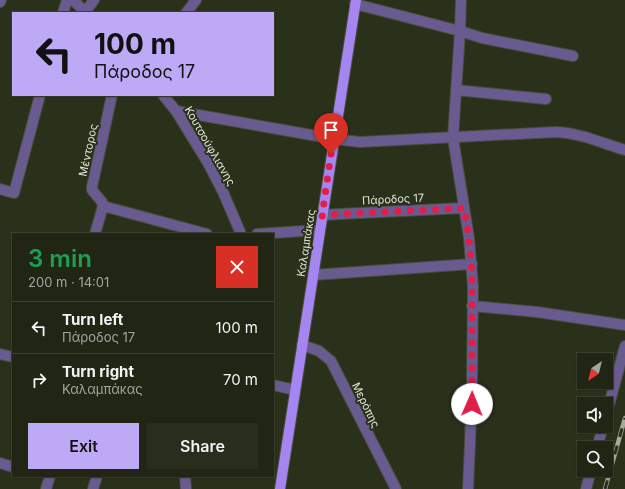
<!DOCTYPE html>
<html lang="en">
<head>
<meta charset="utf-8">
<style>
	:root { --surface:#202514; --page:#282d1d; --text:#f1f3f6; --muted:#a2a5a0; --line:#3d4234; --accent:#bda9f5 }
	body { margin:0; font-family:Inter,sans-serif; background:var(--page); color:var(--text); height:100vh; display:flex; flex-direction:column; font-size:15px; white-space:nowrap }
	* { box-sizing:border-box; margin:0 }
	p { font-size:13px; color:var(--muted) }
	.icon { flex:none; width:22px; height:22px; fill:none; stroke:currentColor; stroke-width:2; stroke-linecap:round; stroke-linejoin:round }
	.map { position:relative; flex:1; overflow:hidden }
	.side { position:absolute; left:12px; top:233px; width:262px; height:244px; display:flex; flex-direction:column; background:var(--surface); border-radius:0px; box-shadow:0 1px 3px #0004,0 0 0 1px var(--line) }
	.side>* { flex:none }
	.hud { position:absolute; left:12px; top:12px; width:262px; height:84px; border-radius:0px; box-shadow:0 1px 3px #0004,0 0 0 1px var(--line); background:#bda9f5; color:#111; overflow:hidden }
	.needle { width:26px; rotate:215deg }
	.buttons { position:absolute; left:577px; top:353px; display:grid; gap:8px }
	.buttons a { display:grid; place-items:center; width:36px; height:36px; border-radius:0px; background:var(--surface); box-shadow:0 1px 3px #0004,0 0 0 1px var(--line); font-size:20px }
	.pin { position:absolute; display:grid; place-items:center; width:34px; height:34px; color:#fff; margin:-41px -17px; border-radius:50% 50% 50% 0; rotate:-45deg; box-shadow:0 0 4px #0007 }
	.pin .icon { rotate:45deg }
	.me { position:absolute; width:44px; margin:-22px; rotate:1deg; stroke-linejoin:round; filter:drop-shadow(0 0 3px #0008) }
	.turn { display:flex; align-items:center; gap:14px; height:84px; padding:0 16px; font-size:18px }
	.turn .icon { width:52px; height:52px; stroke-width:2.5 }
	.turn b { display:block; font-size:28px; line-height:34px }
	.round { display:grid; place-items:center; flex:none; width:42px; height:42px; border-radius:0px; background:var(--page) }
	.headline { display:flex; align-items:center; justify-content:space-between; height:68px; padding:0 16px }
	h1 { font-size:24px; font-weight:600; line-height:30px; color:#1e9e55 }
	.primary-button { display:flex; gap:8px; margin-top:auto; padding:8px 16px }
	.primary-button a { flex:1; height:46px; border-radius:0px; background:var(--accent); color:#111; font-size:16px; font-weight:600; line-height:46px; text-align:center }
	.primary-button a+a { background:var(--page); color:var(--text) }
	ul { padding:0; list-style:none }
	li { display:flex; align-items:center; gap:12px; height:52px; padding:0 16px; border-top:1px solid var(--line) }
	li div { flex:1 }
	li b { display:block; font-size:15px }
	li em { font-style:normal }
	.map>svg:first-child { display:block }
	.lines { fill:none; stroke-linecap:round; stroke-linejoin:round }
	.minor-casing { stroke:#484e3a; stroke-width:12 }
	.major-casing { stroke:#484e3a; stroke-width:12 }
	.minor { stroke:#695b8f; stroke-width:10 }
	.major { stroke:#a585f0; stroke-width:10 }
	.rail-casing { stroke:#a5aa9a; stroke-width:4.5 }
	.rail { stroke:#2a311b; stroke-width:3; stroke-dasharray:9; stroke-linecap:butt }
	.route { stroke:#e11d48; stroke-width:7; stroke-dasharray:0 12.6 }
	.labels { text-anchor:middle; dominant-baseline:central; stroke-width:4; stroke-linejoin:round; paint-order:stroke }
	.street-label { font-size:11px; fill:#e3e7da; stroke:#2a311b }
</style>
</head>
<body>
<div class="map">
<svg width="625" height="489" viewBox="0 0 625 489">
	<rect width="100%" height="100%" fill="#2a311b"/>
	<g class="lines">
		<defs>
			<g id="minor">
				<polyline points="73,0 86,13"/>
				<polyline points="461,0 460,31 453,138 469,238 473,287 472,383 470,443 468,489"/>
				<polyline points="0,2 1,0"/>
				<polyline points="355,4 460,31 482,38 573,56"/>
				<polyline points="85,12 94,0"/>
				<polyline points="63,13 67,0"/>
				<polyline points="186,13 196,0"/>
				<polyline points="456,90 546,99"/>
				<polyline points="163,95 176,111 208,163 223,192 241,234"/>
				<path d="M176,111L334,139L360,142L556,132C580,133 602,143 625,150"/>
				<polyline points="0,189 14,193 40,95"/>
				<polyline points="103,206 102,202 92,190 92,187 112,95"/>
				<polyline points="103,206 207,234"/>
				<polyline points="322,215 340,214 464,208"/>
				<polyline points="95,234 103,206"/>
				<polyline points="257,234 303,231 320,231"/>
				<polyline points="313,275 472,264"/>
				<polyline points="472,306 537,312 625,325"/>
				<polyline points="302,345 319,351 331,361 396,489"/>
				<polyline points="0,354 13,357"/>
				<polyline points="273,385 295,390"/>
				<polyline points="606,416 625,346"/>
				<polyline points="597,448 603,426"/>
				<polyline points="0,463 13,467"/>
				<polyline points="185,476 186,489"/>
				<polyline points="46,489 50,476"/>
				<polyline points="93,489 97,476"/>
				<polyline points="586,489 591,470"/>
			</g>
			<polyline id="major" points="280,489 356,0"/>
		</defs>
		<use href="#minor" class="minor-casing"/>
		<use href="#major" class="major-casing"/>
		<use href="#minor" class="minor"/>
		<use href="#major" class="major"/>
		<defs>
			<polyline id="rail" points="605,489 625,418"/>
		</defs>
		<use href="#rail" class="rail-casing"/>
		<use href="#rail" class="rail"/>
	</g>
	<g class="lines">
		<polyline class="route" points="331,154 322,216 340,214 464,208 469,238 472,275 472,404"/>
	</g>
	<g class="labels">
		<g class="street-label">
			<text transform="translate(210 146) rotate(60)">Κουτσούφλιανης</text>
			<text transform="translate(88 150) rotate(-78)">Μέντορος</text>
			<text transform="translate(393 199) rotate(-3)">Πάροδος 17</text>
			<text transform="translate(306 243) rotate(-81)">Καλαμπάκας</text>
			<text transform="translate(366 405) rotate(64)">Μερόπης</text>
		</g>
	</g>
</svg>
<div class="buttons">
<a><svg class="needle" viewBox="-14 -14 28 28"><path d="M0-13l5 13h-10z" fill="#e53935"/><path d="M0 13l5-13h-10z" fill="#a2a5a0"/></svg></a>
<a><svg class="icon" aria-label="sound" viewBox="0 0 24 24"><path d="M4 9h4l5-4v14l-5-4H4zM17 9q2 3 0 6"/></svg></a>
<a><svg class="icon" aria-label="search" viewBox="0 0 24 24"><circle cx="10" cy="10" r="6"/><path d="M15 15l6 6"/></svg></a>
</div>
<div class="pin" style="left:331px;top:154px;background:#d93025"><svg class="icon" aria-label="arrive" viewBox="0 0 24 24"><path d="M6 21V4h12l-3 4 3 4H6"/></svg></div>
<svg class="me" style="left:472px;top:404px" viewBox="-20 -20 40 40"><circle r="19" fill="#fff"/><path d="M0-13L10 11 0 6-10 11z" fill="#e11d48"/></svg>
<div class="hud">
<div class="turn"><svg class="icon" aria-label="left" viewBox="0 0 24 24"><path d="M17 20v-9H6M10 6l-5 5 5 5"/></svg><div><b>100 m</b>Πάροδος 17</div></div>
</div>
<section class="side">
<div class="headline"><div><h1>3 min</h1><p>200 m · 14:01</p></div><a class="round" style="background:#d93025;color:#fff"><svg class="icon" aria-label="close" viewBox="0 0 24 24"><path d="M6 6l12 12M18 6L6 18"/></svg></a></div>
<ul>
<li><svg class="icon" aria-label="left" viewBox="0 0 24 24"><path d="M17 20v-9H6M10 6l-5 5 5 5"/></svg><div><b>Turn left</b><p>Πάροδος 17</p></div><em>100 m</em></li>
<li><svg class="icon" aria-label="right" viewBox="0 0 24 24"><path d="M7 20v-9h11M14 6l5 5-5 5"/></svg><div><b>Turn right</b><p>Καλαμπάκας</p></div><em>70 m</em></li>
</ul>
<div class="primary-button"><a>Exit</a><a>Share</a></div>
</section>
</div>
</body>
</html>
